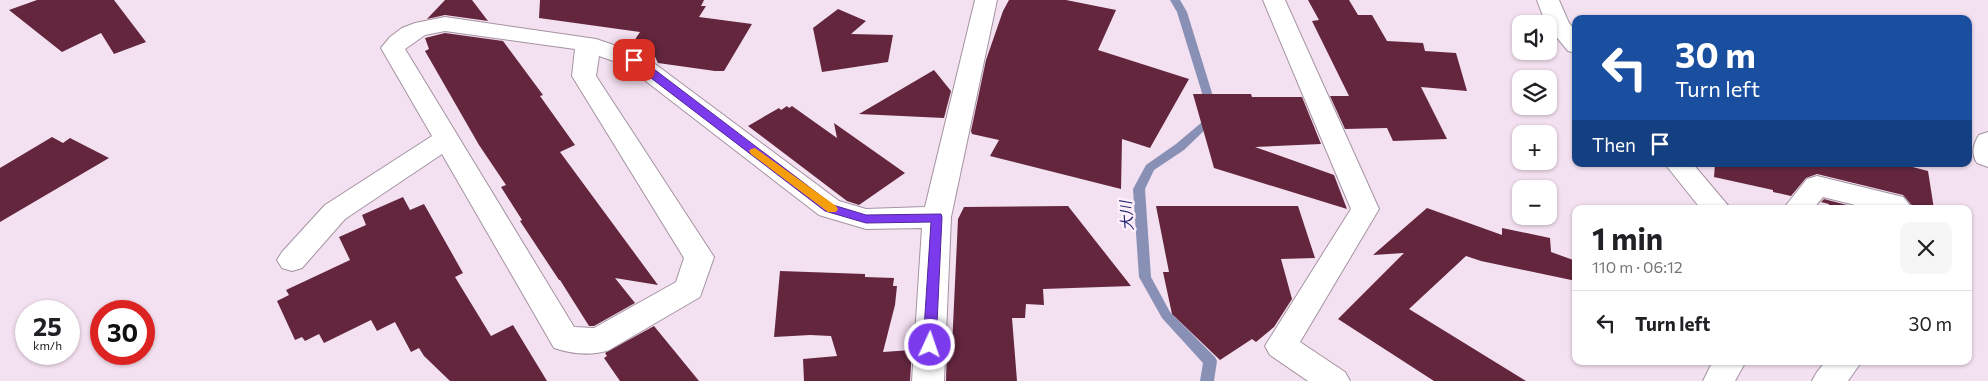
<!DOCTYPE html>
<html lang="en">
<head>
<meta charset="utf-8">
<style>
	:root { --surface:#fff; --page:#f6f6f6; --text:#202124; --muted:#757577; --line:#e0e0e0 }
	body { margin:0; font-family:Commissioner,"Noto Sans JP",sans-serif; background:var(--page); color:var(--text); height:100vh; display:flex; flex-direction:column; font-size:19px; white-space:nowrap }
	* { box-sizing:border-box; margin:0 }
	p { font-size:16px; color:var(--muted) }
	.icon { flex:none; width:28px; height:28px; fill:none; stroke:currentColor; stroke-width:2; stroke-linecap:round; stroke-linejoin:round }
	.map { position:relative; flex:1; overflow:hidden }
	.side { position:absolute; left:1572px; top:205px; width:400px; height:160px; display:flex; flex-direction:column; background:var(--surface); border-radius:10px; box-shadow:0 1px 4px #0004 }
	.side>* { flex:none }
	.hud { position:absolute; left:1572px; top:15px; width:400px; height:152px; border-radius:10px; box-shadow:0 1px 4px #0004; background:#1a4fa0; color:#fff; overflow:hidden }
	.tools { position:absolute; left:1512px; top:15px; display:grid; gap:10px }
	.tools a { display:grid; place-items:center; width:45px; height:45px; border-radius:10px; background:var(--surface); box-shadow:0 1px 4px #0004; font-size:25px }
	.speed { position:absolute; left:15px; top:300px; display:flex; gap:10px; font-size:25px; font-weight:700; text-align:center }
	.speed>* { display:grid; place-content:center; width:65px; height:65px; border-radius:50%; background:var(--surface); box-shadow:0 1px 4px #0004; line-height:1 }
	.speed small { font-size:12px; font-weight:400 }
	.speed .limit { border:8px solid #d22; background:#fff; color:#111 }
	.pin { position:absolute; display:grid; place-items:center; width:42px; height:42px; color:#fff; margin:-21px; border-radius:10px; box-shadow:0 2px 8px #0006 }
	.me { position:absolute; width:55px; margin:-28px; rotate:3deg; stroke-linejoin:round; filter:drop-shadow(0 0 4px #0008) }
	.turn { display:flex; align-items:center; gap:18px; height:105px; padding:0 20px; font-size:22px }
	.turn .icon { width:65px; height:65px; stroke-width:2.5 }
	.turn b { display:block; font-size:35px; line-height:42px }
	.then { display:flex; align-items:center; height:48px; padding:0 20px; background:#0003; gap:10px; font-size:19px }
	.round { display:grid; place-items:center; flex:none; width:52px; height:52px; border-radius:10px; background:var(--page) }
	.summary { display:flex; align-items:center; justify-content:space-between; height:85px; padding:0 20px }
	h1 { font-size:30px; font-weight:700; line-height:38px }
	ul { padding:0; list-style:none }
	li { display:flex; align-items:center; gap:15px; height:65px; padding:0 20px; border-top:1px solid var(--line) }
	li div { flex:1 }
	li b { display:block; font-size:19px }
	li em { font-style:normal }
	.map>svg:first-child { display:block }
	.lines { fill:none; stroke-linecap:round; stroke-linejoin:round }
	.stream { fill:#8890b5; fill-rule:evenodd }
	.building { fill:#63263d }
	.street-casing { stroke:#a493a2; stroke-width:2 }
	.street { fill:#fff; fill-rule:evenodd }
	.route { fill:#7c3aed; stroke:#51269a }
	.slow { fill:#f59e0b }
	.labels { text-anchor:middle; dominant-baseline:central; stroke-width:5; stroke-linejoin:round; paint-order:stroke }
	.water-label { font-size:15px; font-style:italic; fill:#1f266d; stroke:#feeffc }
</style>
</head>
<body>
<div class="map">
<svg width="1988" height="381" viewBox="0 0 1988 381">
	<rect width="100%" height="100%" fill="#f3e0f0"/>
	<g class="lines">
		<polygon class="stream" points="1170,0 1180,0 1187,12 1212,93 1211,124 1184,150 1154,170 1145,189 1151,277 1170,312 1215,357 1217,361 1214,381 1200,381 1203,363 1162,318 1139,277 1133,189 1146,165 1176,144 1201,123 1202,93 1177,12"/>
	</g>
	<g class="building">
		<polygon points="37,0 114,0 146,42 114,54 101,33 62,52 9,10"/>
		<polygon points="445,0 472,0 488,21 445,15 427,19"/>
		<polygon points="540,0 704,0 701,6 706,6 699,17 752,24 724,71 715,71 658,63 650,46 632,44 640,32 539,18"/>
		<polygon points="1009,0 1066,0 1116,10 1098,50 1189,79 1150,148 1122,139 1121,189 990,156 999,140 972,134 971,131 986,60 1003,11"/>
		<polygon points="1308,0 1349,0 1358,15 1372,15 1387,41 1423,43 1425,51 1456,53 1467,91 1421,87 1447,139 1393,141 1387,128 1345,129 1330,96 1349,96 1312,21 1319,20"/>
		<polygon points="838,9 866,21 851,34 893,35 888,62 822,72 813,28"/>
		<polygon points="445,33 503,41 543,95 540,96 575,145 560,152 658,285 615,278 635,303 594,326 589,326 560,280 559,280 520,221 522,220 501,187 506,185 479,145 425,51 429,49 425,38"/>
		<polygon points="934,70 951,91 944,118 859,114"/>
		<polygon points="1193,94 1251,94 1252,97 1302,97 1321,144 1255,147 1334,175 1347,209 1214,168"/>
		<polygon points="787,106 789,108 792,106 837,138 834,123 905,173 859,205 847,201 748,126 779,108 781,110"/>
		<polygon points="52,137 63,143 70,138 109,158 0,222 0,168"/>
		<polygon points="1715,164 1901,164 1928,171 1934,209 1915,209 1903,195 1817,174 1806,178 1791,196 1773,192 1773,190 1714,177"/>
		<polygon points="403,197 410,210 424,204 463,273 455,277 491,336 513,325 547,381 450,381 424,356 419,348 411,352 395,322 377,331 371,320 324,343 319,334 305,341 302,337 295,340 277,301 289,295 286,290 350,260 339,237 366,225 362,215"/>
		<polygon points="1824,199 1862,209 1828,209 1829,204 1821,202"/>
		<polygon points="1068,206 1131,286 1043,289 1044,305 1026,304 1025,318 1012,318 1017,381 946,381 947,347 952,347 958,219 964,207"/>
		<polygon points="1156,206 1298,206 1315,258 1281,259 1292,299 1274,327 1256,342 1252,339 1220,360 1172,314 1163,272 1169,272"/>
		<polygon points="1427,208 1502,235 1502,228 1550,238 1551,252 1576,261 1576,281 1481,261 1466,256 1409,309 1526,381 1434,381 1338,319 1404,253 1373,255"/>
		<polygon points="780,271 865,274 865,277 894,278 893,286 897,286 895,305 883,352 912,350 910,381 804,381 803,359 837,356 831,336 810,335 774,337"/>
		<polygon points="654,326 699,381 620,381 604,358 607,356 605,353"/>
	</g>
	<g class="lines">
		<defs>
			<g id="street">
				<path d="M975,0H997L951,217L944,381H912L922,228L866,229L819,215L625,65L599,56L596,76L714,257L700,297L609,350C592,356 571,354 554,348L442,154L345,219L302,268L292,271L282,268L277,260L282,252L325,205L432,136L381,48L390,37L402,28L415,23L445,17L596,39L643,55L839,201L866,209L925,207ZM445,31L575,49L572,76L684,258L676,282L594,328L574,327L405,49L425,35Z"/>
				<polygon points="1263,0 1285,0 1379,209 1300,342 1345,372 1350,381 1308,381 1270,355 1265,346 1351,209"/>
				<polygon points="1537,0 1559,0 1569,23 1576,31 1576,53 1568,51 1549,28 1549,24 1546,24"/>
				<path d="M1988,132V167L1977,163C1971,154 1973,144 1979,135Z"/>
				<polygon points="1665,164 1693,164 1731,209 1701,209"/>
				<polygon points="1817,176 1903,197 1913,209 1871,209 1823,197 1813,209 1783,209 1807,179"/>
				<polygon points="1713,361 1746,361 1735,381 1703,381"/>
				<polygon points="1826,361 1862,361 1848,381 1812,381 1817,372"/>
			</g>
		</defs>
		<use href="#street" class="street-casing"/>
		<use href="#street" class="street"/>
	</g>
	<polygon class="route" points="630,57 638,57 833,205 866,215 941,214 942,217 936,345 934,348 930,350 925,348 923,345 931,222 866,223 825,211 630,62"/>
	<polygon class="slow" points="755,148 836,206 838,209 836,212 828,212 751,154 749,151 751,149"/>
	<g class="labels">
		<g class="water-label">
			<text transform="translate(1126 216) rotate(-94)">大川</text>
		</g>
	</g>
</svg>
<div class="tools">
<a><svg class="icon" aria-label="sound" viewBox="0 0 24 24"><path d="M4 9h4l5-4v14l-5-4H4zM17 9q2 3 0 6"/></svg></a>
<a><svg class="icon" aria-label="layers" viewBox="0 0 24 24"><path d="M12 4l9 5-9 5-9-5zM3 14l9 5 9-5"/></svg></a>
<a>+</a>
<a>−</a>
</div>
<div class="speed"><div>25<small>km/h</small></div><div class="limit">30</div></div>
<div class="pin" style="left:634px;top:60px;background:#d93025"><svg class="icon" aria-label="arrive" viewBox="0 0 24 24"><path d="M6 21V4h12l-3 4 3 4H6"/></svg></div>
<svg class="me" style="left:930px;top:345px" viewBox="-20 -20 40 40"><circle r="17" fill="#7c3aed" stroke="#fff" stroke-width="3"/><path d="M0-11L8 9 0 5-8 9z" fill="#fff"/></svg>
<div class="hud">
<div class="turn"><svg class="icon" aria-label="left" viewBox="0 0 24 24"><path d="M17 20v-9H6M10 6l-5 5 5 5"/></svg><div><b>30 m</b>Turn left</div></div>
<div class="then">Then<svg class="icon" aria-label="arrive" viewBox="0 0 24 24"><path d="M6 21V4h12l-3 4 3 4H6"/></svg></div>
</div>
<section class="side">
<div class="summary"><div><h1>1 min</h1><p>110 m · 06:12</p></div><a class="round"><svg class="icon" aria-label="close" viewBox="0 0 24 24"><path d="M6 6l12 12M18 6L6 18"/></svg></a></div>
<ul>
<li><svg class="icon" aria-label="left" viewBox="0 0 24 24"><path d="M17 20v-9H6M10 6l-5 5 5 5"/></svg><div><b>Turn left</b></div><em>30 m</em></li>
</ul>
</section>
</div>
</body>
</html>
